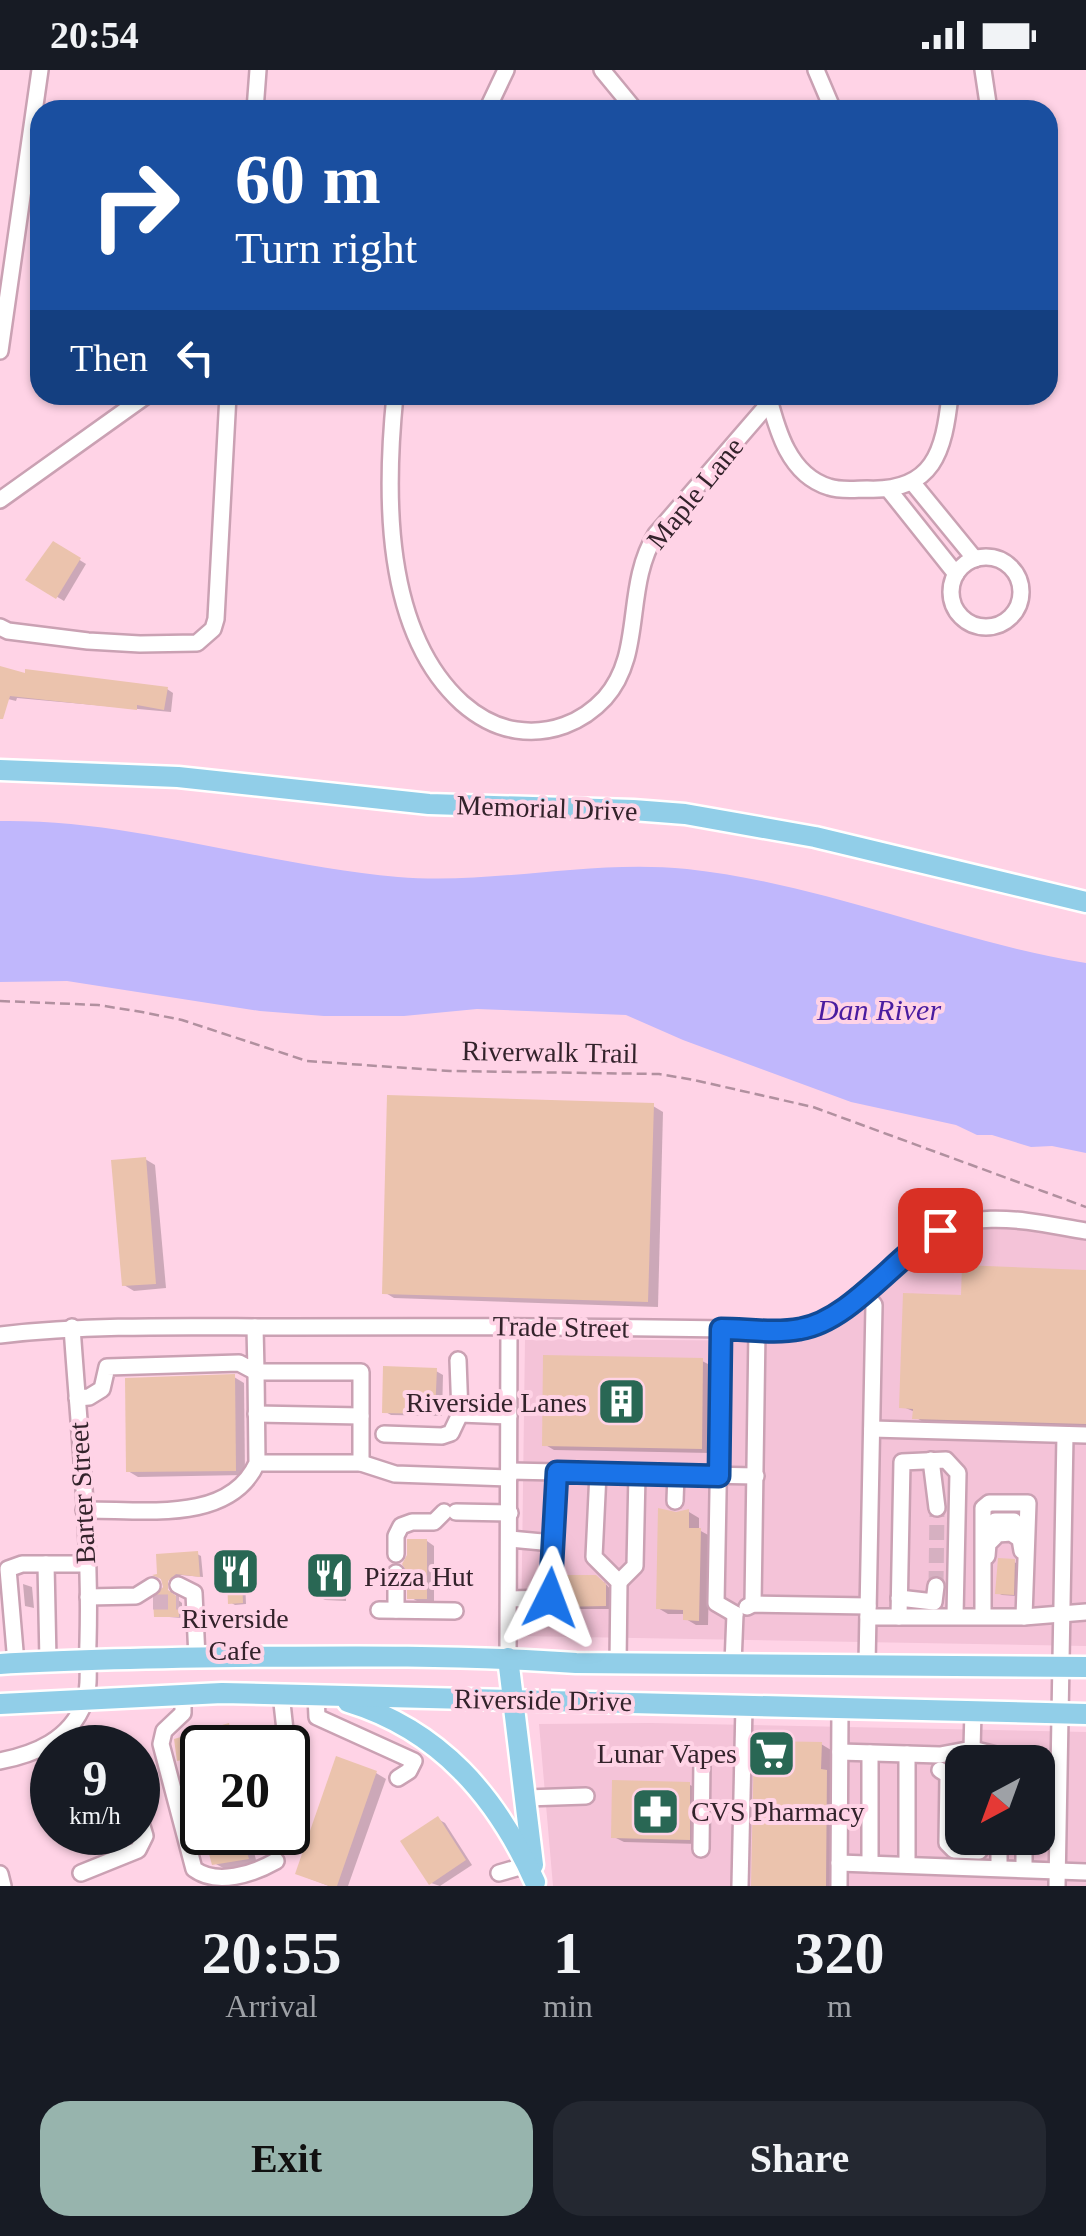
<!DOCTYPE html>
<html lang="en">
<head>
<meta charset="utf-8">
<style>
	:root { --surface:#171b24; --page:#242831; --text:#f1f3f6; --muted:#9ea1a6; --accent:#97b4ad }
	body { margin:0; font-family:Georgia,serif; background:var(--page); color:var(--text); height:100vh; display:flex; flex-direction:column; font-size:38px; white-space:nowrap }
	* { box-sizing:border-box; margin:0 }
	p { font-size:32px; color:var(--muted) }
	.icon { flex:none; width:55px; height:55px; fill:none; stroke:currentColor; stroke-width:2; stroke-linecap:round; stroke-linejoin:round }
	.map { position:relative; height:1816px; overflow:hidden }
	.drawer { display:flex; flex-direction:column; background:var(--surface); flex:1 }
	.drawer>* { flex:none }
	.guide { position:absolute; left:30px; top:30px; width:1028px; height:305px; border-radius:30px; box-shadow:0 2px 8px #0004; background:#1a4fa0; color:#fff; overflow:hidden }
	.needle { width:65px; rotate:221deg }
	.controls { position:absolute; left:945px; top:1675px; display:grid; gap:20px }
	.controls a { display:grid; place-items:center; width:110px; height:110px; border-radius:20px; background:var(--surface); box-shadow:0 2px 8px #0004; font-size:50px }
	.speed { position:absolute; left:30px; top:1655px; display:flex; gap:20px; font-size:50px; font-weight:700; text-align:center }
	.speed>* { display:grid; place-content:center; width:130px; height:130px; border-radius:50%; background:var(--surface); box-shadow:0 2px 8px #0004; line-height:1 }
	.speed small { font-size:25px; font-weight:400 }
	.speed .limit { border:5px solid #111; border-radius:15px; background:#fff; color:#111 }
	.pin { position:absolute; display:grid; place-items:center; width:85px; height:85px; color:#fff; margin:-42px; border-radius:20px; box-shadow:0 5px 15px #0006 }
	.me { position:absolute; width:110px; margin:-55px; rotate:3deg; stroke-linejoin:round; filter:drop-shadow(0 0 8px #0008) }
	.turn { display:flex; align-items:center; gap:35px; height:210px; padding:0 40px; font-size:45px }
	.turn .icon { width:130px; height:130px; stroke-width:2.5 }
	.turn b { display:block; font-size:70px; line-height:85px }
	.then { display:flex; align-items:center; height:95px; padding:0 40px; background:#0003; gap:20px; font-size:38px }
	.eta { display:flex; justify-content:space-evenly; align-items:center; height:170px; text-align:center }
	.eta b { font-size:60px; font-weight:700; line-height:70px }
	.action { display:flex; gap:20px; margin-top:auto; padding:20px 40px }
	.action a { flex:1; height:115px; border-radius:30px; background:var(--accent); color:#111; font-size:40px; font-weight:700; line-height:115px; text-align:center }
	.action a+a { background:var(--page); color:var(--text) }
	.status { display:flex; justify-content:space-between; align-items:center; height:70px; padding:0 50px; background:var(--surface); direction:ltr }
	.status svg { height:28px; fill:currentColor }
	.map>svg:first-child { display:block }
	.built { fill:#f4c3d8; fill-rule:evenodd }
	.water { fill:#c0b7fc }
	.shadow { fill:#0003 }
	.building { fill:#ebc3ad }
	.lines { fill:none; stroke-linecap:round; stroke-linejoin:round }
	.minor-tunnel { stroke:#d6b0c1; stroke-width:15; stroke-dasharray:15 8; stroke-linecap:butt }
	.minor-casing { stroke:#caa1b3; stroke-width:20 }
	.major-casing { stroke:#fff; stroke-width:25 }
	.path { stroke:#b1909f; stroke-width:2.5; stroke-dasharray:10 5; stroke-linecap:butt }
	.minor { stroke:#fff; stroke-width:15 }
	.major { stroke:#91cee8; stroke-width:20 }
	.route-casing { stroke:#114b97; stroke-width:25 }
	.route { stroke:#1a73e8; stroke-width:18 }
	.labels { text-anchor:middle; dominant-baseline:central; stroke-width:8; stroke-linejoin:round; paint-order:stroke }
	.street-label { font-size:28px; fill:#33232b; stroke:#ffd3e6 }
	.poi-label { font-size:28px; fill:#33232b; stroke:#ffd3e6; text-anchor:end }
	.water-label { font-size:30px; font-style:italic; fill:#4a1ca0; stroke:#ffd3e6 }
</style>
</head>
<body>
<div class="status"><b>20:54</b><svg viewBox="0 0 49 12"><path d="M0 12V9h3v3zM5 12V6h3v6zM10 12V3h3v9zM15 12V0h3v12zM26 1h20v11H26zM47 4h2v5h-2z"/></svg></div>
<div class="map">
<svg width="1086" height="1816" viewBox="0 0 1086 1816">
	<rect width="100%" height="100%" fill="#ffd3e6"/>
	<g class="built">
		<polygon points="1002,1157 1086,1168 1086,1576 521,1566 525,1269 806,1271 852,1248 908,1194 952,1164"/>
		<path d="M650,1653L1086,1662V1816H553L539,1654ZM962,1692H1038V1768H962Z"/>
	</g>
	<path class="water" d="M0,751C135,749 265,796 398,807C495,815 590,789 687,799C824,814 951,871 1086,893V1083L1052,1076L1031,1077L992,1065H977L956,1055L851,1032L683,970L626,945L477,939L404,946H324L260,941L67,911L0,912Z"/>
	<g class="shadow">
		<polygon points="54,474 86,494 64,531 28,509"/>
		<polygon points="0,598 27,606 167,619 173,623 171,642 17,628 16,631 0,627"/>
		<polygon points="653,1036 663,1042 658,1237 394,1228 384,1222"/>
		<polygon points="145,1089 155,1095 166,1218 134,1221 124,1215"/>
		<polygon points="1086,1202 1086,1358 925,1353 915,1347 915,1342 901,1336 963,1227"/>
		<polygon points="702,1291 712,1296 711,1383 554,1380 544,1374"/>
		<polygon points="436,1301 443,1305 442,1346 391,1345 384,1341"/>
		<polygon points="234,1307 244,1313 245,1405 138,1407 128,1401"/>
		<polygon points="689,1442 699,1448 699,1460 710,1466 708,1555 696,1555 686,1549 686,1544 668,1544 658,1538"/>
		<polygon points="427,1471 434,1476 434,1532 417,1531 410,1527"/>
		<polygon points="240,1482 244,1485 246,1534 235,1535 230,1532"/>
		<polygon points="197,1484 201,1486 203,1507 181,1505 171,1513 172,1525 182,1533 182,1548 156,1546 155,1530 166,1518 171,1529 169,1498 164,1499 165,1515 159,1506 158,1487"/>
		<polygon points="340,1488 347,1493 346,1531 325,1530 317,1526"/>
		<polygon points="1014,1492 1018,1494 1017,1526 1002,1525 998,1523"/>
		<polygon points="604,1512 612,1521 612,1539 568,1539 561,1535"/>
		<polygon points="23,1514 32,1517 34,1538 25,1536"/>
		<polygon points="229,1656 239,1662 242,1678 202,1678 202,1753 185,1693 179,1689"/>
		<polygon points="821,1674 831,1680 831,1704 837,1708 835,1816 752,1816"/>
		<polygon points="376,1703 386,1709 348,1816 329,1816 308,1808"/>
		<polygon points="961,1705 962,1705 962,1759 961,1758"/>
		<polygon points="690,1715 700,1720 699,1774 624,1772 614,1767"/>
		<polygon points="438,1749 445,1753 472,1795 440,1816 431,1813"/>
		<polygon points="95,1762 136,1762 138,1772 108,1782 101,1778"/>
		<polygon points="205,1762 249,1762 257,1794 227,1800 214,1793"/>
	</g>
	<g class="building">
		<polygon points="53,471 81,488 56,529 25,510"/>
		<polygon points="0,596 25,603 25,599 168,617 164,640 137,635 137,640 10,626 3,649 0,649"/>
		<polygon points="387,1025 654,1033 648,1232 382,1224"/>
		<polygon points="146,1087 156,1214 122,1216 111,1090"/>
		<polygon points="962,1195 1086,1200 1086,1354 912,1349 913,1339 899,1338 903,1223 961,1225"/>
		<polygon points="543,1285 703,1288 702,1379 542,1376"/>
		<polygon points="383,1296 437,1298 435,1344 382,1343"/>
		<polygon points="235,1304 236,1401 126,1402 125,1308"/>
		<polygon points="658,1438 676,1442 689,1439 689,1458 701,1458 699,1551 683,1550 683,1540 656,1539"/>
		<polygon points="407,1469 427,1469 427,1529 407,1529 407,1502 402,1494 407,1485"/>
		<polygon points="226,1480 241,1480 243,1533 228,1534"/>
		<polygon points="198,1481 200,1507 176,1504 168,1511 168,1520 179,1528 179,1547 154,1547 153,1529 163,1517 161,1509 152,1505 157,1504 156,1484"/>
		<polygon points="316,1485 341,1486 339,1529 315,1528"/>
		<polygon points="998,1488 1015,1489 1014,1525 995,1524"/>
		<polygon points="563,1505 596,1505 606,1514 606,1536 558,1537"/>
		<polygon points="229,1653 234,1676 202,1678 202,1750 199,1751 182,1690 177,1691 174,1669"/>
		<polygon points="754,1671 822,1672 821,1699 827,1700 826,1816 751,1816"/>
		<polygon points="336,1686 377,1701 337,1816 329,1816 295,1804"/>
		<polygon points="612,1710 690,1712 690,1770 611,1768"/>
		<polygon points="438,1746 466,1790 429,1815 400,1771"/>
		<polygon points="203,1762 241,1762 249,1789 212,1795"/>
	</g>
	<g class="lines">
		<g class="minor-tunnel">
			<polyline points="936,1516 937,1438"/>
			<polyline points="153,1532 179,1532"/>
		</g>
		<defs>
			<g id="minor">
				<polyline points="602,0 635,40"/>
				<polyline points="816,0 833,40"/>
				<polyline points="983,0 989,40"/>
				<polyline points="255,40 258,0"/>
				<polyline points="487,40 506,0"/>
				<polyline points="0,281 40,0"/>
				<path d="M395,325C385,424 383,561 462,633C478,647 496,657 516,660C550,665 582,653 605,628C645,583 623,518 656,464L770,332"/>
				<path d="M768,325C777,360 789,405 829,417C840,421 856,419 867,419C934,422 944,381 950,325"/>
				<polyline points="912,412 975,489"/>
				<polyline points="889,420 956,504"/>
				<polyline points="0,430 147,325"/>
				<circle cx="986" cy="522" r="35"/>
				<polyline points="0,557 8,561 88,571 140,574 197,573 213,559 216,549 228,325"/>
				<polyline points="863,1221 874,1235 867,1594"/>
				<polyline points="721,1259 716,1533 735,1544"/>
				<path d="M0,1265C96,1254 191,1257 288,1257C457,1256 626,1257 796,1260C826,1253 845,1237 868,1217C886,1202 903,1186 921,1172C971,1135 1030,1152 1086,1161"/>
				<polyline points="77,1328 89,1327 102,1319 107,1297 239,1293 256,1302 255,1257"/>
				<polyline points="256,1344 361,1346"/>
				<polyline points="460,1344 509,1346"/>
				<polyline points="872,1359 1086,1365"/>
				<polyline points="384,1364 442,1366 451,1363 460,1344 458,1290"/>
				<polyline points="931,1390 937,1438"/>
				<polyline points="361,1393 395,1404 509,1408"/>
				<polyline points="509,1401 756,1406"/>
				<polyline points="598,1403 594,1487 619,1512 618,1593"/>
				<polyline points="675,1431 676,1404"/>
				<path d="M84,1440C139,1439 229,1455 257,1393L256,1302H361V1393H257"/>
				<polyline points="456,1442 510,1443"/>
				<polyline points="510,1469 553,1473"/>
				<polyline points="988,1470 988,1458 995,1451 1014,1451 1019,1458 1020,1469"/>
				<polyline points="396,1484 396,1466 401,1456 412,1452 434,1452 444,1442"/>
				<polyline points="987,1486 988,1474 998,1464 1011,1463 1020,1469 1022,1481"/>
				<polyline points="46,1494 48,1591"/>
				<polyline points="619,1512 635,1496 637,1404"/>
				<polyline points="178,1515 194,1523 197,1588"/>
				<polyline points="88,1527 136,1526 152,1516"/>
				<polyline points="899,1528 934,1532 936,1516"/>
				<polyline points="509,1529 550,1528 557,1402"/>
				<polyline points="753,1534 757,1260"/>
				<polyline points="747,1537 753,1534 868,1536"/>
				<polyline points="379,1540 455,1541"/>
				<polyline points="396,1540 396,1503"/>
				<polyline points="983,1546 983,1438 989,1433 1028,1433 1024,1547"/>
				<polyline points="868,1547 1024,1547 1086,1542"/>
				<polyline points="899,1547 902,1392 946,1390 958,1403 955,1546"/>
				<polyline points="508,1588 509,1255"/>
				<polyline points="16,1593 8,1499 22,1494 86,1494"/>
				<polyline points="733,1594 735,1544"/>
				<path d="M183,1624V1643L164,1661L161,1674L194,1799C217,1816 253,1804 276,1791"/>
				<polyline points="281,1624 286,1669"/>
				<polyline points="316,1625 317,1647 414,1691 409,1701 398,1708"/>
				<polyline points="972,1679 1000,1686 1024,1686 1024,1692"/>
				<polyline points="840,1682 940,1685 972,1679 973,1641"/>
				<path d="M0,1691C35,1684 70,1670 84,1633C91,1616 87,1590 88,1572C91,1467 79,1361 72,1257"/>
				<polyline points="940,1700 948,1705 947,1773 954,1780 979,1781 987,1768"/>
				<polyline points="526,1728 586,1726"/>
				<polyline points="999,1768 999,1797"/>
				<polyline points="701,1779 702,1689"/>
				<polyline points="839,1793 1086,1802"/>
				<polyline points="870,1794 870,1683"/>
				<polyline points="907,1795 907,1684"/>
				<polyline points="1024,1798 1024,1768"/>
				<polyline points="81,1803 138,1780 145,1766 138,1743"/>
				<polyline points="499,1803 527,1795"/>
				<polyline points="0,1804 3,1816"/>
				<polyline points="740,1816 744,1636"/>
				<polyline points="839,1816 840,1638"/>
				<polyline points="1057,1816 1065,1365"/>
			</g>
			<g id="major">
				<polyline points="0,700 178,707 429,734 633,740 685,744 815,767 1086,832"/>
				<polyline points="508,1588 533,1795"/>
				<path d="M0,1594C79,1589 159,1588 238,1587C351,1586 464,1585 576,1593L1086,1597"/>
				<path d="M348,1632C440,1660 497,1727 535,1812"/>
				<polyline points="0,1634 222,1623 1086,1644"/>
			</g>
		</defs>
		<use href="#minor" class="minor-casing"/>
		<use href="#major" class="major-casing"/>
		<polyline class="path" points="0,931 98,935 142,942 182,950 307,991 450,1001 659,1004 694,1010 813,1037 1086,1137"/>
		<use href="#minor" class="minor"/>
		<use href="#major" class="major"/>
	</g>
	<g class="lines">
		<defs>
			<path id="route" d="M550,1528L557,1402L719,1406L721,1259C746,1259 775,1264 800,1259C850,1251 895,1187 940,1160"/>
		</defs>
		<use href="#route" class="route-casing"/>
		<use href="#route" class="route"/>
	</g>
	<defs>
		<symbol id="building-square" viewBox="-11 -11 22 22"><rect x="-9" y="-9" width="18" height="18" rx="4" fill="#296754" stroke="#ffd3e6"/><path d="M-4-6H4V6H1V3H-1V6H-4ZM-2.5-4.3h1.7v1.8h-1.7ZM.8-4.3h1.7v1.8H.8ZM-2.5-1h1.7V.8h-1.7ZM.8-1h1.7V.8H.8Z" fill="#fff"/></symbol>
		<symbol id="restaurant-square" viewBox="-11 -11 22 22"><rect x="-9" y="-9" width="18" height="18" rx="4" fill="#296754" stroke="#ffd3e6"/><path d="M-5-6h1v4h1v-4h1v4h1v-4h1v5L-1.5 .5V6h-2V.5L-5-1ZM5-6V6H3V1.5H1.5Q1.5-4 5-6Z" fill="#fff"/></symbol>
		<symbol id="supermarket-square" viewBox="-11 -11 22 22"><rect x="-9" y="-9" width="18" height="18" rx="4" fill="#296754" stroke="#ffd3e6"/><path d="M-6-5.5h2.5l.6 2H6L4.5 2H-2.5L-4.4-4H-6ZM-1.5 3.2a1.3 1.3 0 1 0 .1 0ZM3 3.2a1.3 1.3 0 1 0 .1 0Z" fill="#fff"/></symbol>
		<symbol id="pharmacy-square" viewBox="-11 -11 22 22"><rect x="-9" y="-9" width="18" height="18" rx="4" fill="#296754" stroke="#ffd3e6"/><path d="M-2-6h4v4h4v4h-4v4h-4v-4h-4v-4h4Z" fill="#fff"/></symbol>
	</defs>
	<g fill-rule="evenodd">
		<use href="#building-square" x="594" y="1304" width="55" height="55"/>
		<use href="#restaurant-square" x="208" y="1474" width="55" height="55"/>
		<use href="#restaurant-square" x="302" y="1478" width="55" height="55"/>
		<use href="#supermarket-square" x="744" y="1656" width="55" height="55"/>
		<use href="#pharmacy-square" x="628" y="1714" width="55" height="55"/>
	</g>
	<g class="labels">
		<g class="street-label">
			<text transform="translate(695 423) rotate(-51)">Maple Lane</text>
			<text transform="translate(547 738) rotate(2)">Memorial Drive</text>
			<text transform="translate(550 982) rotate(1)">Riverwalk Trail</text>
			<text transform="translate(561 1257) rotate(1)">Trade Street</text>
			<text transform="translate(82 1423) rotate(-93)">Barter Street</text>
			<text transform="translate(543 1630) rotate(1)">Riverside Drive</text>
		</g>
		<g class="poi-label">
			<text x="587" y="1332">Riverside Lanes</text>
			<text x="364" y="1506" text-anchor="start">Pizza Hut</text>
			<text x="235" y="1548" text-anchor="middle">Riverside<tspan x="235" dy="32">Cafe</tspan></text>
			<text x="737" y="1683">Lunar Vapes</text>
			<text x="691" y="1741" text-anchor="start">CVS Pharmacy</text>
		</g>
		<g class="water-label">
			<text x="879" y="939">Dan River</text>
		</g>
	</g>
</svg>
<div class="controls">
<a><svg class="needle" viewBox="-14 -14 28 28"><path d="M0-13l5 13h-10z" fill="#e53935"/><path d="M0 13l5-13h-10z" fill="#9ea1a6"/></svg></a>
</div>
<div class="speed"><div>9<small>km/h</small></div><div class="limit">20</div></div>
<div class="pin" style="left:940px;top:1160px;background:#d93025"><svg class="icon" aria-label="arrive" viewBox="0 0 24 24"><path d="M6 21V4h12l-3 4 3 4H6"/></svg></div>
<svg class="me" style="left:550px;top:1528px" viewBox="-20 -20 40 40"><path d="M0-17L14 15 0 8-14 15z" fill="#1a73e8" stroke="#fff" stroke-width="4"/></svg>
<div class="guide">
<div class="turn"><svg class="icon" aria-label="right" viewBox="0 0 24 24"><path d="M7 20v-9h11M14 6l5 5-5 5"/></svg><div><b>60 m</b>Turn right</div></div>
<div class="then">Then<svg class="icon" aria-label="left" viewBox="0 0 24 24"><path d="M17 20v-9H6M10 6l-5 5 5 5"/></svg></div>
</div>
</div>
<section class="drawer">
<div class="eta">
<div><b>20:55</b><p>Arrival</p></div>
<div><b>1</b><p>min</p></div>
<div><b>320</b><p>m</p></div>
</div>
<div class="action"><a>Exit</a><a>Share</a></div>
</section>
</body>
</html>
